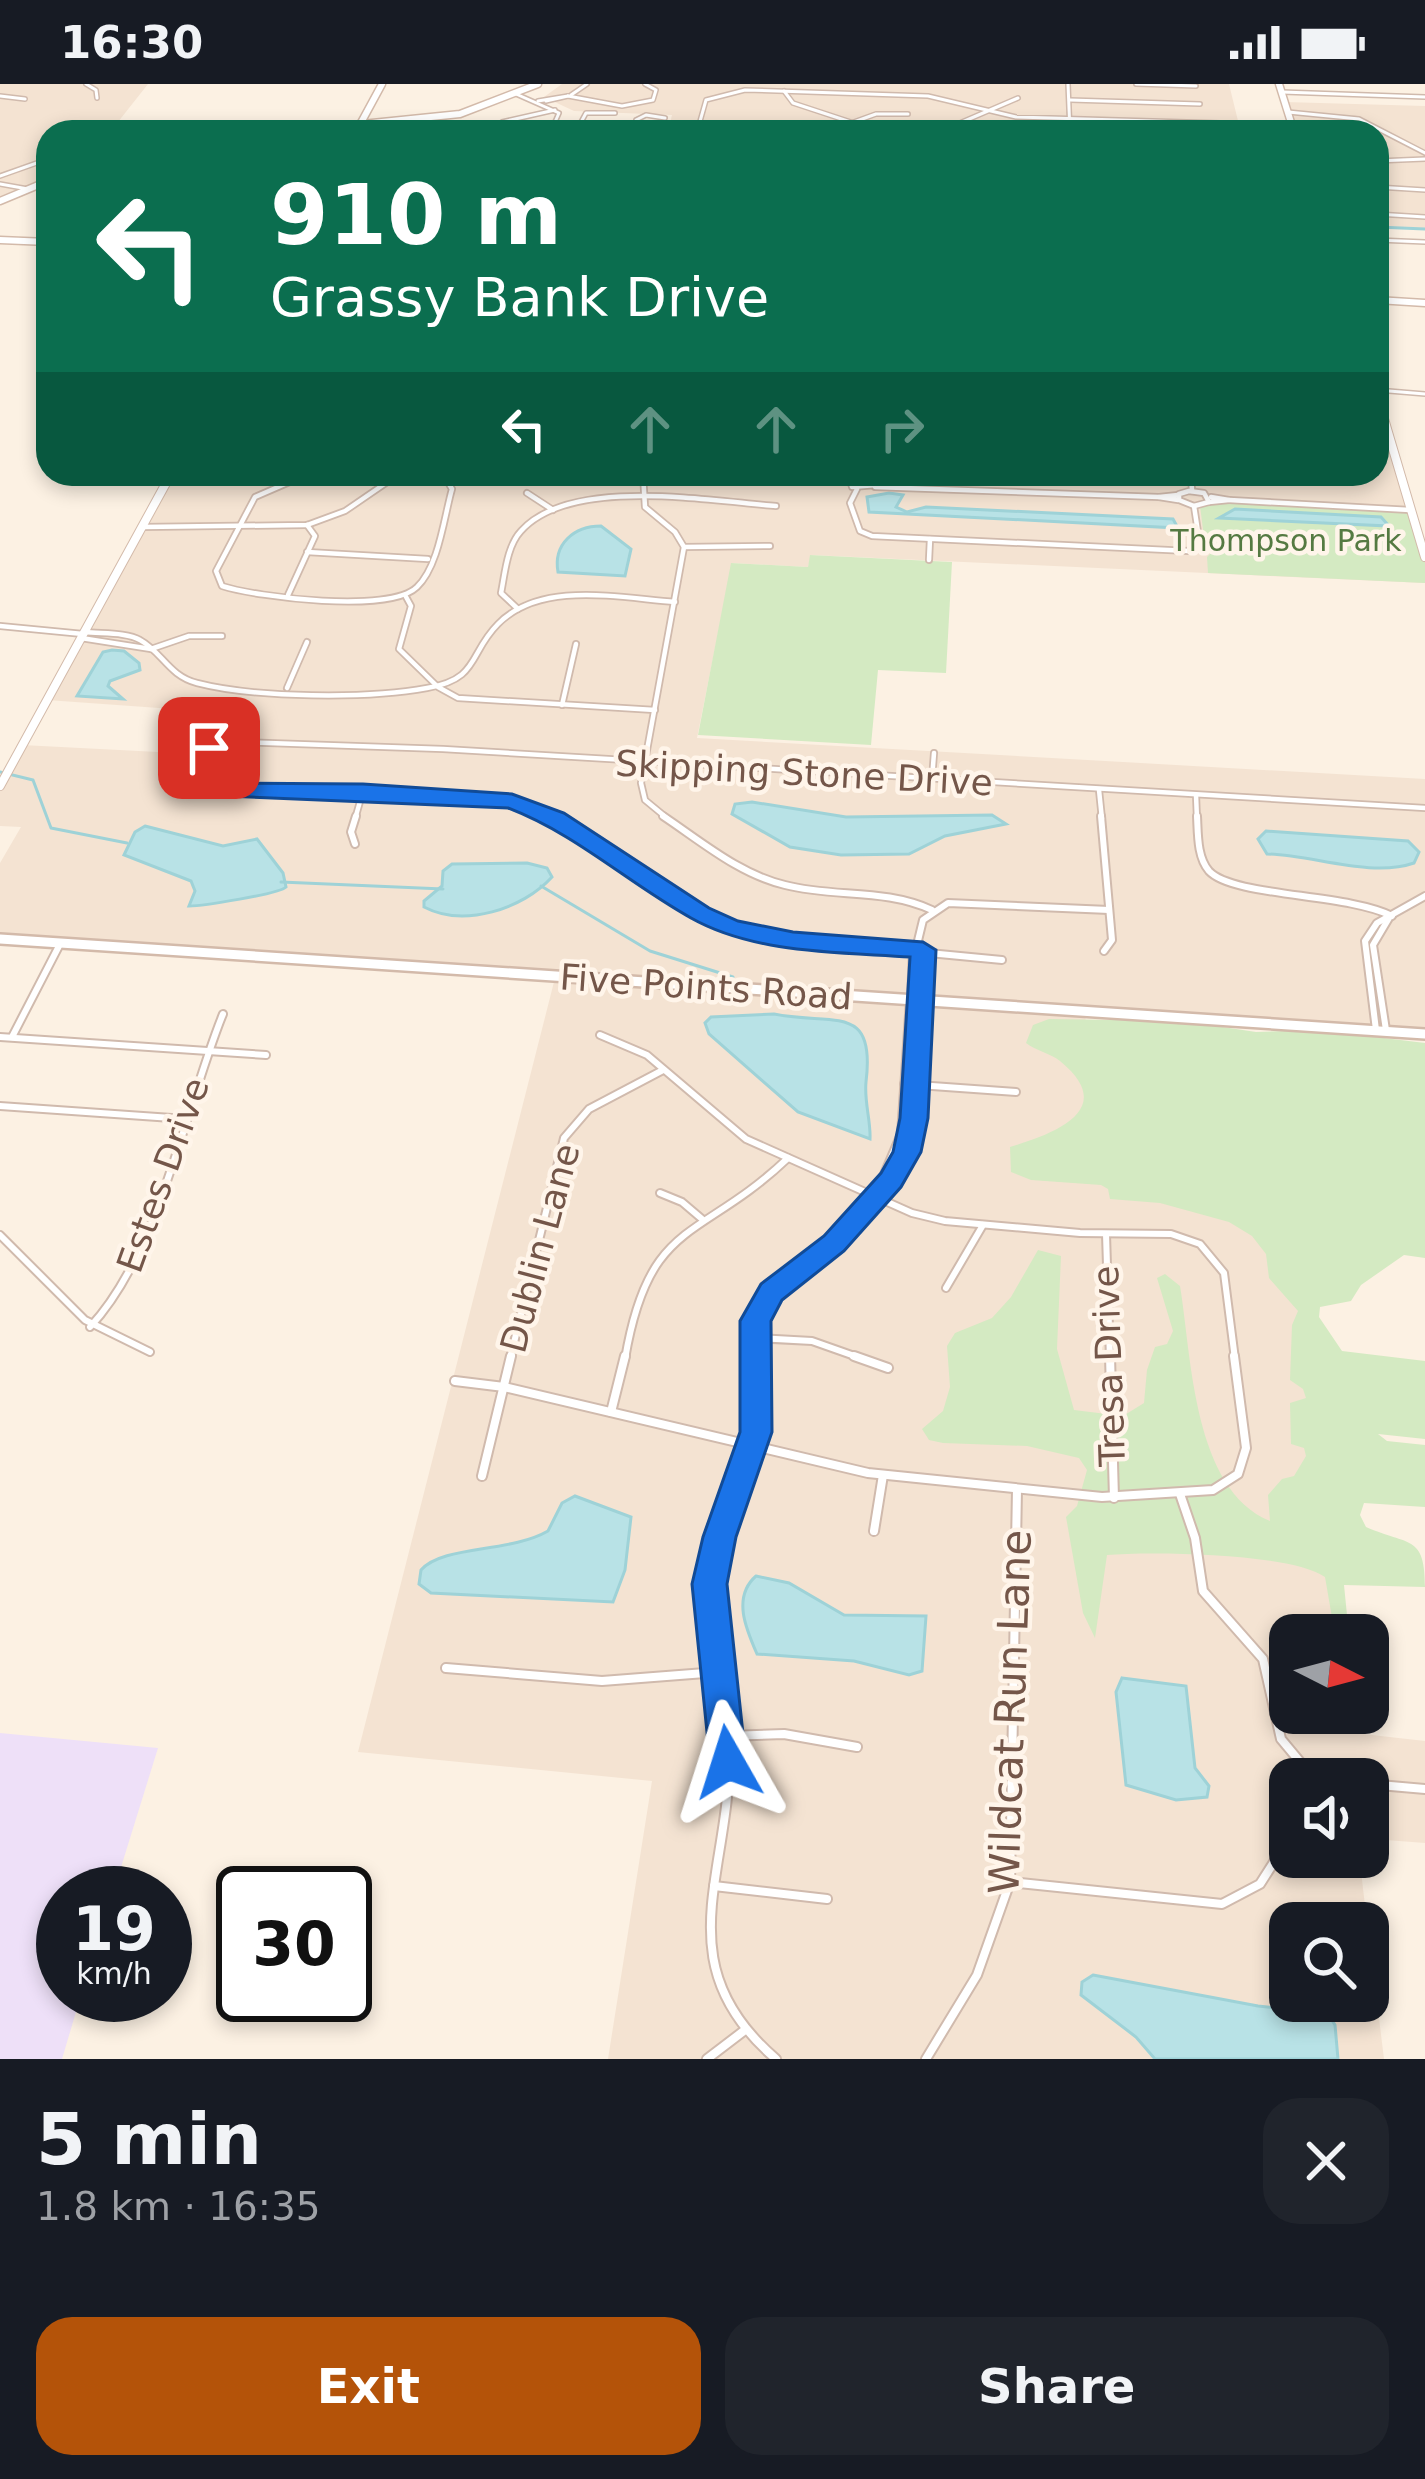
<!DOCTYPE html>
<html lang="en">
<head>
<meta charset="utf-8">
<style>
	:root { --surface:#171b24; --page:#20242c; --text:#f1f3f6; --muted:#9ea1a6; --accent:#b45309 }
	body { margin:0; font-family:"DejaVu Sans",sans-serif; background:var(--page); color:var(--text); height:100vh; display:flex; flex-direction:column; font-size:45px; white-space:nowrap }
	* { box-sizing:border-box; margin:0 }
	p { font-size:39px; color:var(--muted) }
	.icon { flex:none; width:66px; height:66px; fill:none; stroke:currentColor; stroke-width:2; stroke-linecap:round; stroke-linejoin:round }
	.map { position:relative; height:1975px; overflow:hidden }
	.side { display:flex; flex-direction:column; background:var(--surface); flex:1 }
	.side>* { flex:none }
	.top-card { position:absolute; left:36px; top:36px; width:1353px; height:366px; border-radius:36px; box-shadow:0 6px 18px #0003; background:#0b6e4f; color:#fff; overflow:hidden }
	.needle { width:78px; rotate:96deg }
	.fabs { position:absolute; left:1269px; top:1530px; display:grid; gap:24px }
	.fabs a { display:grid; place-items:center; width:120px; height:120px; border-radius:24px; background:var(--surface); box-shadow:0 6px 18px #0003; font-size:60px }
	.speed { position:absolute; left:36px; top:1782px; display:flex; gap:24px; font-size:60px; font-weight:700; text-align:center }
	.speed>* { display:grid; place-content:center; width:156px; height:156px; border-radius:50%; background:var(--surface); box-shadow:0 6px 18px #0003; line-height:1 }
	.speed small { font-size:30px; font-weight:400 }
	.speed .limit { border:6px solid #111; border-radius:18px; background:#fff; color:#111 }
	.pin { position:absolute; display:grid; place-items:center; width:102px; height:102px; color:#fff; margin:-51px; border-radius:24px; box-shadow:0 6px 18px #0006 }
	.me { position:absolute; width:132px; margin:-66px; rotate:354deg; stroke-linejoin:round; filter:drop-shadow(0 0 9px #0008) }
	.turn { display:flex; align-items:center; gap:42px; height:252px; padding:0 36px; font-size:54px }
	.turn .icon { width:156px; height:156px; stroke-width:2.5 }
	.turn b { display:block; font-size:84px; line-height:102px }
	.lanes { display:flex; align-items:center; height:114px; padding:0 36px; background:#0003; justify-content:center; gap:60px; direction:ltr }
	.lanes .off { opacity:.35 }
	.round { display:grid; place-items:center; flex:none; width:126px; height:126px; border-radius:36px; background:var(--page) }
	.overview { display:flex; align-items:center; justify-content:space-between; height:204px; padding:0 36px }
	h1 { font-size:72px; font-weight:800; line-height:90px }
	.action { display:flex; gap:24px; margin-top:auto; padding:24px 36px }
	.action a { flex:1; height:138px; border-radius:36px; background:var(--accent); color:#fff; font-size:48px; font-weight:800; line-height:138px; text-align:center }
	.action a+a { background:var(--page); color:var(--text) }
	.status { display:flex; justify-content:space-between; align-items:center; height:84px; padding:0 60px; background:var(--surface); direction:ltr }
	.status svg { height:33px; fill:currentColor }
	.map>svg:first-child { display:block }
	.residential { fill:#f4e3d2; fill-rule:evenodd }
	.education { fill:#eee0f8 }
	.green { fill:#d4eac2 }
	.water { fill:#b8e2e6; stroke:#9ed2d7; stroke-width:3 }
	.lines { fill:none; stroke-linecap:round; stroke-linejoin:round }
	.stream { stroke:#9ed2d7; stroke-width:3 }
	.street-far3-casing { stroke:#d0baad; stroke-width:6 }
	.street-far2-casing { stroke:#d0baad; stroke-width:8 }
	.street-far1-casing { stroke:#d0baad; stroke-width:10 }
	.street-casing { stroke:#d0baad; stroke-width:12 }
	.secondary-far2-casing { stroke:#d3baaa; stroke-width:9 }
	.secondary-far1-casing { stroke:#d3baaa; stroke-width:10 }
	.secondary-casing { stroke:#d3baaa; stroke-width:14 }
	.street-far3 { stroke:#fff; stroke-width:3 }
	.street-far2 { stroke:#fff; stroke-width:4.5 }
	.street-far1 { stroke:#fff; stroke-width:6 }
	.street { stroke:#fff; stroke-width:8 }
	.secondary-far2 { stroke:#fff; stroke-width:6 }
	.secondary-far1 { stroke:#fff; stroke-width:8 }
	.secondary { stroke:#fff; stroke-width:9 }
	.route { fill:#1a73e8; stroke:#114b97; stroke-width:3 }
	.labels { text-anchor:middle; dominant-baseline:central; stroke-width:9; stroke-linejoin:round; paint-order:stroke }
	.far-park-label { font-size:30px; fill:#557a42; stroke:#fff5ea }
	.street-label { font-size:36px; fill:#745649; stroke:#fff5ea }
	.near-street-label { font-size:42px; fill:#745649; stroke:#fff5ea }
</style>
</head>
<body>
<div class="status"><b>16:30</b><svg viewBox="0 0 49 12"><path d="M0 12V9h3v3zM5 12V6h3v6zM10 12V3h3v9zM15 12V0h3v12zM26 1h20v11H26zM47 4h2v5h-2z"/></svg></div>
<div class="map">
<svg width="1425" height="1975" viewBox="0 0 1425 1975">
	<rect width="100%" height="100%" fill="#fcf1e3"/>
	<g class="residential">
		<polygon points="0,0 148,0 110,48 48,48 48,97 0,117"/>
		<polygon points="562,0 1229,0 1239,41 1281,42 1283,48 668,48 672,31 574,27 544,13"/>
		<polygon points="1285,18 1425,22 1425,145 1377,143 1377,48 1294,48"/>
		<path d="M1377,339H1385L1425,472V499L811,471L808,483L732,479L697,654L1425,695V950L1085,928L1096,1098L1284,1113L1348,1551H1290V1629H1359L1363,1650L1425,1657V1759L1386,1756L1361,1787L1367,1839H1290V1917H1368V1844L1384,1975H608L652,1697L358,1668L555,894L0,855V779L21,743L0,742V702L22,661L158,668L174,651L215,628L47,616L170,390H1377ZM1290,1695H1368V1773H1290Z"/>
	</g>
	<polygon class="education" points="0,1649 158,1664 113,1809 63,1809 63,1911 81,1911 62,1975 0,1975"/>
	<g class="green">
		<polygon points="1222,418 1410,426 1425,473 1425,499 1208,489 1207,473 1212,468 1205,461 1200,422"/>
		<polygon points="810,471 952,478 946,589 878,586 871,661 698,651 731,479 808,483"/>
		<path d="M1049,935L1183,937L1256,948L1318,946L1425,959V1174L1404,1171L1361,1201L1351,1217L1320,1223L1319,1233L1342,1267L1425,1277V1355L1378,1350L1387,1357L1425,1361V1423L1364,1419L1360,1431L1366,1443C1409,1462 1425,1450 1425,1503L1344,1501L1349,1551H1335L1325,1493C1292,1469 1150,1467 1107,1471L1095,1554L1083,1529L1066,1433L1077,1422L1087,1386L1079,1374L1027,1362L943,1359L929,1356L922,1345L943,1327L950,1303L947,1262L955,1249L992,1234L1011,1213L1038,1166L1061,1172L1057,1265L1074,1326L1123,1332L1144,1319L1147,1286L1155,1263L1167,1260L1173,1247L1157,1194L1165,1190L1180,1202C1192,1275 1193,1405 1270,1437L1268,1411L1282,1395L1294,1392L1306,1372L1304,1364L1291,1360L1290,1319L1306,1314L1303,1305L1290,1296L1292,1241L1298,1227L1269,1194L1266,1170L1252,1152L1229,1138L1160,1119L1110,1115L1108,1105L1101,1101L1031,1096L1011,1088L1010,1063C1053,1050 1120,1026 1060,977C1050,969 1036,967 1026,959L1033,941Z"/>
	</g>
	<g class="water">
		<polygon points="889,409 903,411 896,423 907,428 926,423 1173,435 1178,444 869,428 867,413"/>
		<polygon points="1235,425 1381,433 1389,442 1219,434"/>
		<path d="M601,442L631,465L625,492L558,488C553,460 574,442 601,442Z"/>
		<polygon points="112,566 124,567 139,579 140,586 110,597 108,602 123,615 77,612 103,568"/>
		<polygon points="752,718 846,733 992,731 1006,740 945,752 909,770 841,771 790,763 732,730 735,720"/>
		<path d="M145,742L223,762L257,755L283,789L286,803C279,810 202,822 189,822L195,807L191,797L124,771L135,748Z"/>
		<path d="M1266,747L1408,757L1419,768L1414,779C1371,794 1313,771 1267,770L1258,755Z"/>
		<path d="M527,779L547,784L552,793C523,825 464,844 424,823V817L442,802L443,787L452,780Z"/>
		<path d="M774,930C833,942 876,918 866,998C864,1018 871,1037 870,1055L798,1028L709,950L705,939L711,933Z"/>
		<path d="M575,1412L631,1433L625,1486L613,1518L431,1509L419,1500L421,1486C443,1461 510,1469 548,1447L562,1419Z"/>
		<path d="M756,1492L789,1499L844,1531L926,1532L922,1587L909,1591L854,1577L757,1570C746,1545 732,1513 756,1492Z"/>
		<polygon points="1122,1594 1186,1602 1195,1684 1209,1702 1207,1713 1176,1716 1126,1701 1116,1608"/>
		<polygon points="1093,1891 1258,1922 1328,1930 1335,1941 1338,1975 1155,1975 1136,1953 1081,1911 1082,1898"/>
	</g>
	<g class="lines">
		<g class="stream">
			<polyline points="1377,143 1425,145"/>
			<polyline points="0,688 33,696 51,744 127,759"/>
			<polyline points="281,798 443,805"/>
			<polyline points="541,802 650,867 733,893"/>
		</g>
		<defs>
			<g id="street-far3">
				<polyline points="86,0 96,6 97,14"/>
				<polyline points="1068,0 1070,48"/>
				<polyline points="1136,0 1196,2"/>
				<polyline points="784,7 793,19 881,48"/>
				<polyline points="1282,8 1425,13"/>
				<polyline points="516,10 559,29 555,38 534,48"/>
				<polyline points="571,11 587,0"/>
				<polyline points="0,12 25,15"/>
				<polyline points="568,12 622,22 653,16 656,6 645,0"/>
				<polyline points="1070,16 1200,20"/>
				<polyline points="538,17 568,12 546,17"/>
				<polyline points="1288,28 1359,35 1425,69"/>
				<polyline points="854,38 876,30 908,30"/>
				<polyline points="555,41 601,44"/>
				<polyline points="699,41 760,48"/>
				<polyline points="579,42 586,29 615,29"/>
				<polyline points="954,42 973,48"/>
				<polyline points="662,47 636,36 646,31 665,34"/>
				<polyline points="485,48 502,38 555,26"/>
				<polyline points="697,48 706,16 745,6 928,12 1016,33 1292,41"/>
				<polyline points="939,48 1018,14"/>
				<polyline points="1377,77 1425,75"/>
				<polyline points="0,92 48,75"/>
				<polyline points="0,100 28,105"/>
				<polyline points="1377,103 1425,106"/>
				<polyline points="1377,130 1425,133"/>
				<polyline points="1377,156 1425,158"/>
				<polyline points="1377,306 1425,310"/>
			</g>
			<g id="street-far2">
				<path d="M308,390L255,413L216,487L222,502C257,513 389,530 417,503C439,482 444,433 452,405L446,395L432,390"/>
				<polyline points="643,390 645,423 675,448 684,463 641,699 645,716 668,735"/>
				<polyline points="834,390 852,393"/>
				<polyline points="1191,390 1192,407"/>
				<polygon points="858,393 872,394 876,401 852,403 850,396"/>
				<polyline points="875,403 1159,413"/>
				<polyline points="857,405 850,419 860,447 872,452 1189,467 1200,461 1194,422"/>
				<polygon points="1189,407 1204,409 1209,418 1194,422 1179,416 1179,410"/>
				<polyline points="527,409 553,426"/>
				<polyline points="1178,411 1159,413 1178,416"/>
				<polyline points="1229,416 1410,426"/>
				<polyline points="1209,418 1229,416 1211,413"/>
				<polyline points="142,443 307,441 345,427 399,390"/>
				<polyline points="684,463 770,462"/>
				<polyline points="307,468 428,475"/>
				<polyline points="929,476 930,455"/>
				<polyline points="288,511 315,452 307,441"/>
				<polyline points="405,511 411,522 399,565 438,603 458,614 655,626"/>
				<path d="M518,525L501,509C505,489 507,462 521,447C570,392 710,417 776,422"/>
				<polyline points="0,542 83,550"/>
				<path d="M85,548C100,550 127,548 140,556C162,568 169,592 197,599C255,614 368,615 427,604C480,595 468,570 498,540C541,496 620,514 675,518"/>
				<polyline points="81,554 151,565"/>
				<polyline points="151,565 189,552 222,552"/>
				<polyline points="287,604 307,558"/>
				<polyline points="562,621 576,560"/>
				<polyline points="932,695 934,669"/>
				<polyline points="1099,706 1102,735"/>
				<polyline points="1196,711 1197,735"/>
				<polyline points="355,735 363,707"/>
				<path d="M557,735C488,703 384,707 307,705C269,704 233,711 196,699L191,680L209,665L240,658L443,665L1425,724"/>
			</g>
			<g id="street-far1">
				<polyline points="551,732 700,829 731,843 793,856 1002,876"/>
				<path d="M663,732C702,758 739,790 785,801C835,814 884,804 932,826"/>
				<polyline points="1101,732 1112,856 1104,867"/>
				<path d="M1197,732C1198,750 1197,773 1209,787C1233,813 1346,809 1392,832"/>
				<polyline points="355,760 351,748 356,732"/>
				<polyline points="916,865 923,836 948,819 1109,826"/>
				<polyline points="911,915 913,865"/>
				<polyline points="1376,946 1365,857 1377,839 1425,812"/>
				<polyline points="1386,946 1373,861 1389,834"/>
				<polyline points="600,951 647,971 746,1055 912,1129 945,1137 1080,1149 1171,1150 1200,1160 1224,1189 1235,1275"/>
				<polyline points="0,953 266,971"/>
				<polyline points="12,953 59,862"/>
				<polyline points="904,1000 1016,1008"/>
				<polyline points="0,1022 186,1035"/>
				<polyline points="660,1109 682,1118 702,1135"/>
				<polyline points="876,1109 901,1050 910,916"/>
				<polyline points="1106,1150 1110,1275"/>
				<polyline points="0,1151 85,1236 150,1268"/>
				<polyline points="946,1204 983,1141"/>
				<path d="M90,1243C160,1168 184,1026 223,930"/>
				<polyline points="755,1254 812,1257 863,1275"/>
				<polyline points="510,1275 564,1054 589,1025 663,986"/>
				<path d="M625,1275C649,1133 700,1158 788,1074"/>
				<polyline points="754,1275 757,1233 769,1212 849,1145 884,1106 908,1067 920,997 923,867"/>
			</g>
			<g id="street">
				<path d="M754,1272C756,1296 760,1321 756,1345C749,1394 718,1436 712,1485C703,1547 727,1606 729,1667C732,1788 663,1878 776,1975"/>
				<polyline points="854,1272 888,1284"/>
				<polyline points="1110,1272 1114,1414"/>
				<polyline points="455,1297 504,1303 868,1389 1102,1413 1213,1406 1238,1390 1246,1364 1234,1272"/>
				<polyline points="611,1328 625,1272"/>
				<polyline points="482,1392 511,1272"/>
				<polyline points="1180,1410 1195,1454 1203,1507 1263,1575 1281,1655 1301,1679 1328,1695"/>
				<polyline points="874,1447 883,1391"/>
				<polyline points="446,1584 602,1597 718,1588"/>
				<polyline points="727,1652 784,1650 857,1663"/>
				<polyline points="1368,1700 1425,1705"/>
				<polyline points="1010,1798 1222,1820 1260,1800 1290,1753"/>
				<polyline points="714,1802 827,1815"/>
				<polyline points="707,1975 745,1946"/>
				<polyline points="926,1975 977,1891 1010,1798 1017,1405"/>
			</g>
			<g id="secondary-far2">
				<polyline points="1279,0 1294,48"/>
				<polyline points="284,48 460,30 538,0"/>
				<polyline points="356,48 382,0"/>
				<polyline points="0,117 48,97"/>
				<polyline points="0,156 48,158"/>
				<polyline points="1377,216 1425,219"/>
				<polyline points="1377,310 1380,321"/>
			</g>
			<g id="secondary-far1">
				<polyline points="1379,318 1425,473"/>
				<polyline points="0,702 171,390"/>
			</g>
			<polyline id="secondary" points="0,855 1425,950"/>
		</defs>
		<use href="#street-far3" class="street-far3-casing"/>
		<use href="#street-far2" class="street-far2-casing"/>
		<use href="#street-far1" class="street-far1-casing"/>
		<use href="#street" class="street-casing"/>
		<use href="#secondary-far2" class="secondary-far2-casing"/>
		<use href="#secondary-far1" class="secondary-far1-casing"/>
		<use href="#secondary" class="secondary-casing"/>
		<use href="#street-far3" class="street-far3"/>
		<use href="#street-far2" class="street-far2"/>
		<use href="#street-far1" class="street-far1"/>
		<use href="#street" class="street"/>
		<use href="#secondary-far2" class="secondary-far2"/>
		<use href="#secondary-far1" class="secondary-far1"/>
		<use href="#secondary" class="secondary"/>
	</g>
	<path class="route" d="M209,658L221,664L202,686L214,699L363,700L512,710L564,729L709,824L738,837L793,848L923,858L936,866L928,1034L921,1068L901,1103L844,1167L782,1216L771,1237L772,1348L736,1453L727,1500L746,1678L741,1690L728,1695L715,1690L710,1678L692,1500L703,1453L740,1348V1237L761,1200L824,1152L881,1089L893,1068L900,1034L910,873C839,868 755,870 691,834C628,799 576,750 508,724L202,711L188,704L178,686L188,668Z"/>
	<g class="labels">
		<g class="far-park-label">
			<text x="1286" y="456">Thompson Park</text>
		</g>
		<g class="street-label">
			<text transform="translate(804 689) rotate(3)">Skipping Stone Drive</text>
			<text transform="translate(706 903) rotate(4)">Five Points Road</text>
			<text transform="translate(163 1091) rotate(-70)">Estes Drive</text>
			<text transform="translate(540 1164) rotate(-75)">Dublin Lane</text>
			<text transform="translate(1109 1282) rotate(-92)">Tresa Drive</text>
		</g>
		<g class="near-street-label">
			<text transform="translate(1010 1628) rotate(-88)">Wildcat Run Lane</text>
		</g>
	</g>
</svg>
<div class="fabs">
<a><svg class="needle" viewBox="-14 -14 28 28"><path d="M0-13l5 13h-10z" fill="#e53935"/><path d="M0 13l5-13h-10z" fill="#9ea1a6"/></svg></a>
<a><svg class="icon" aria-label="sound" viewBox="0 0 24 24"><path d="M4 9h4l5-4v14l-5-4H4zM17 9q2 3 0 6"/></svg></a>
<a><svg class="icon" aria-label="search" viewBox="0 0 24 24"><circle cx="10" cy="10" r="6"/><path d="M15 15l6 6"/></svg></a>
</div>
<div class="speed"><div>19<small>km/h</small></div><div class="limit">30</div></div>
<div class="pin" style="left:209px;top:664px;background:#d93025"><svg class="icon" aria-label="arrive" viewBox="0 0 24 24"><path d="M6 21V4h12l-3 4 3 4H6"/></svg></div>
<svg class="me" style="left:728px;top:1678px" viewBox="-20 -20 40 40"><path d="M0-17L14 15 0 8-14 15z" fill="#1a73e8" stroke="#fff" stroke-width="4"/></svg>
<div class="top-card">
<div class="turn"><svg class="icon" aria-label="left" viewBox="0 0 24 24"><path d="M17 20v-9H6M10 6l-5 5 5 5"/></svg><div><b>910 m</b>Grassy Bank Drive</div></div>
<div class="lanes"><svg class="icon" aria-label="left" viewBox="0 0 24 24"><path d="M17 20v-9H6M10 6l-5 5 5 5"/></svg><svg class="icon off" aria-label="ahead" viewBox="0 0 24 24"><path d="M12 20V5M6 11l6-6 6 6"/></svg><svg class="icon off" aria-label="ahead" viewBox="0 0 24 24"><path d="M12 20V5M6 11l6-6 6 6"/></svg><svg class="icon off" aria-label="right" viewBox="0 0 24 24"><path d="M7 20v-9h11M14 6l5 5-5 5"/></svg></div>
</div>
</div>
<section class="side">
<div class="overview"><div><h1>5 min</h1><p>1.8 km · 16:35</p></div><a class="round"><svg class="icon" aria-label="close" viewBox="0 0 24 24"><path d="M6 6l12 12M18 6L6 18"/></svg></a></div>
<div class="action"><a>Exit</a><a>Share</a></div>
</section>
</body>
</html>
